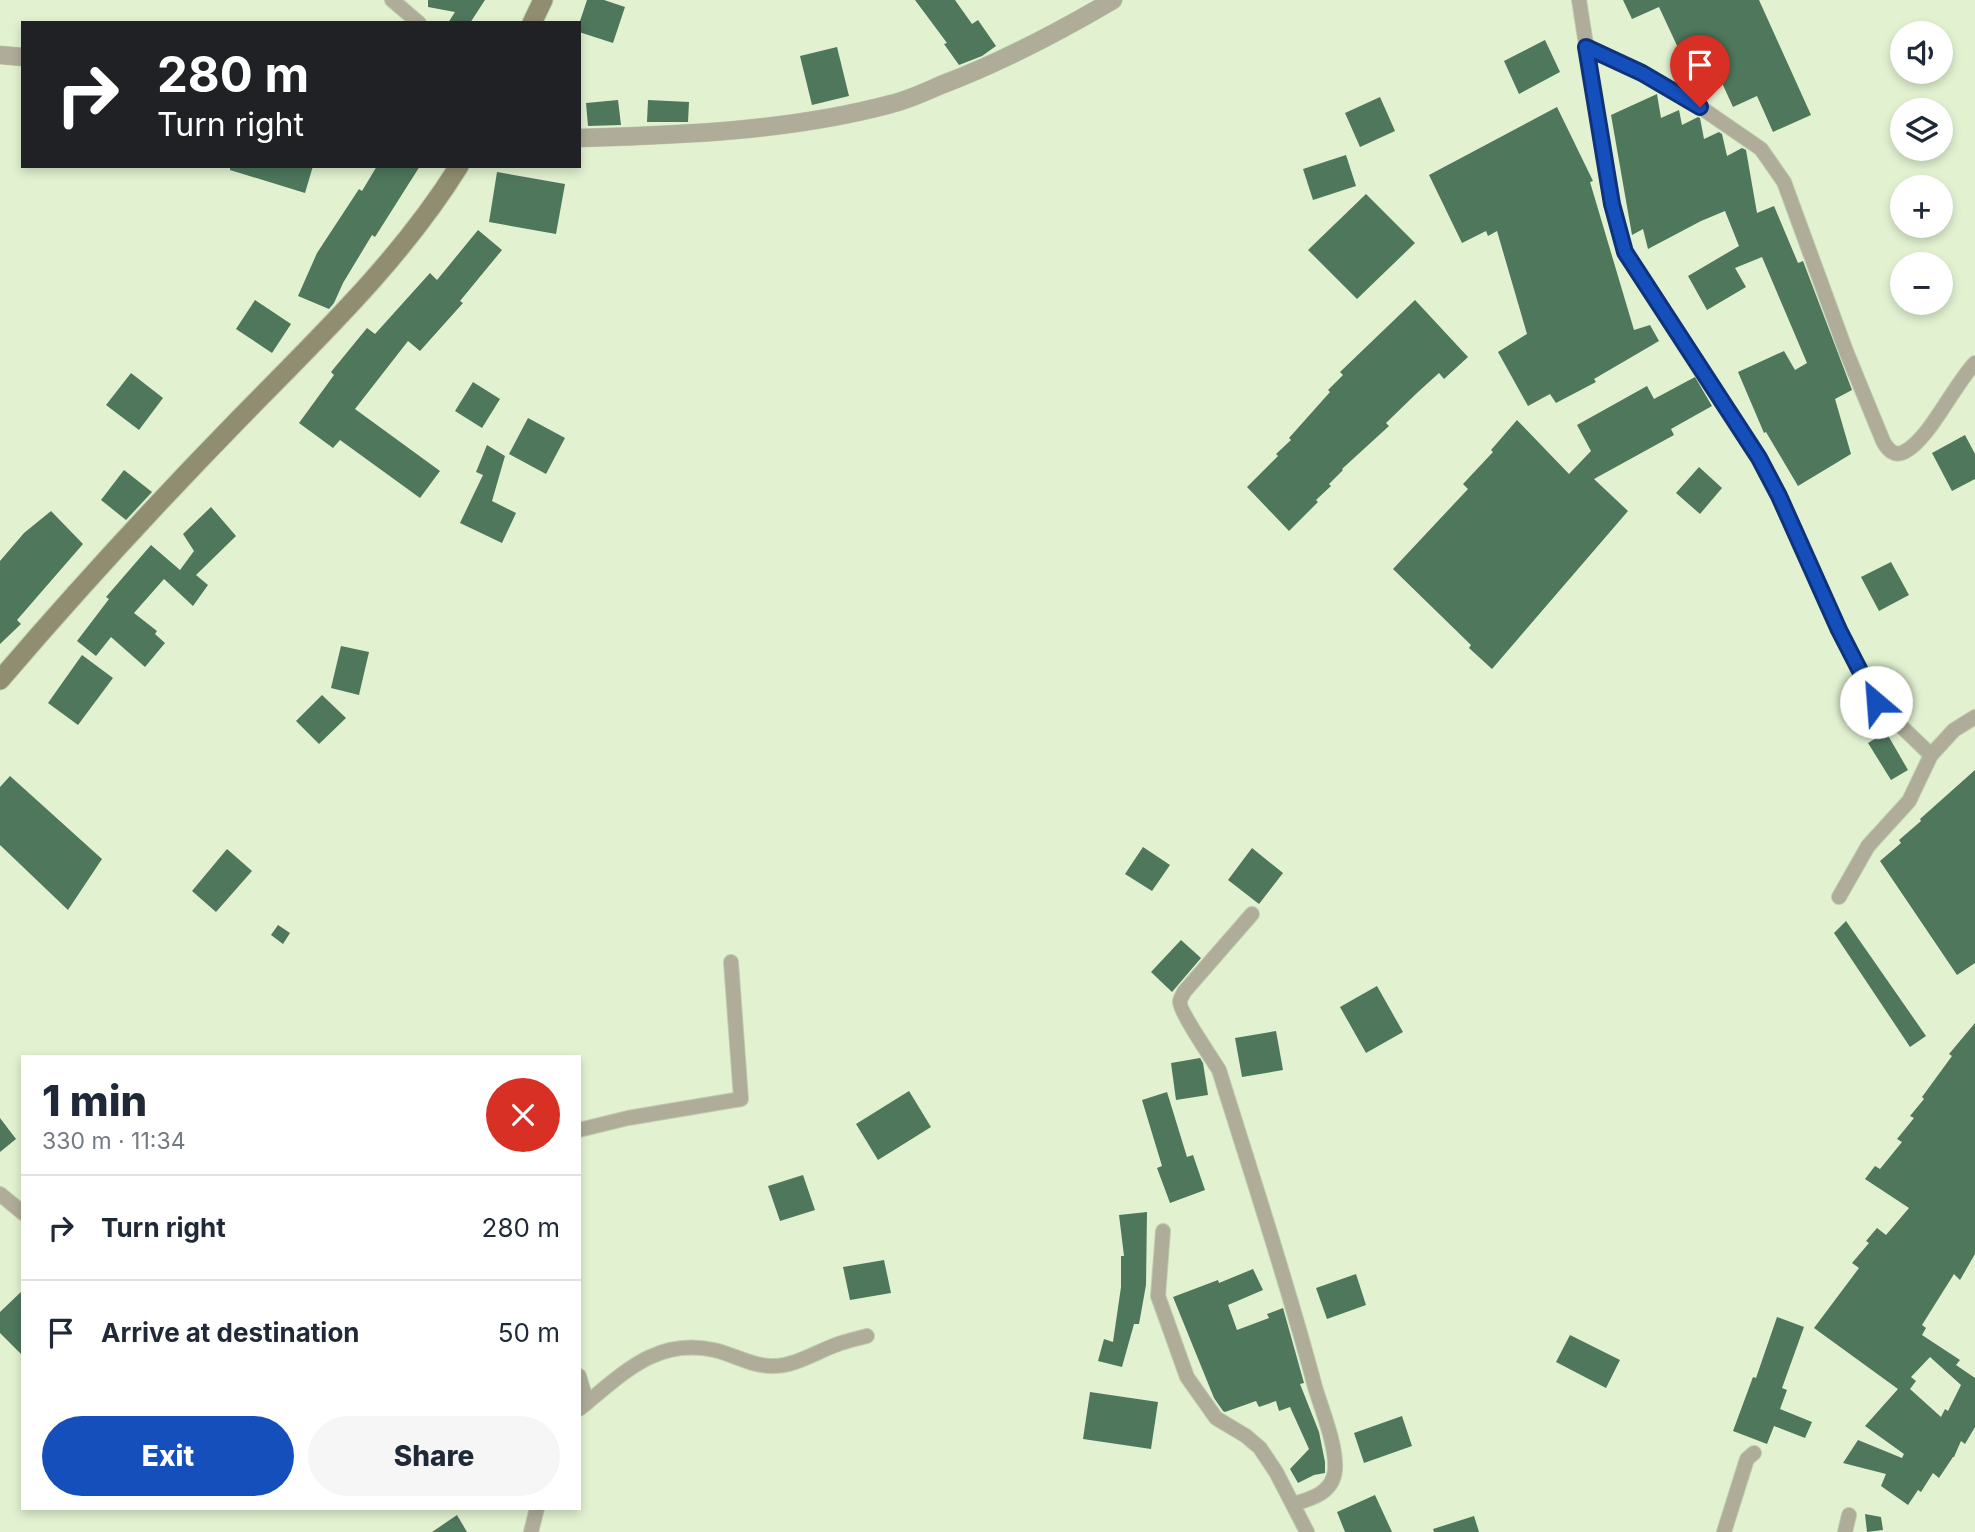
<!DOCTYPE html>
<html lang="en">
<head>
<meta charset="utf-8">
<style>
	:root { --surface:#fff; --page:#f6f6f7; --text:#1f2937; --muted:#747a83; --line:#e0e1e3; --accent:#154fbb }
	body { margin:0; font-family:Inter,sans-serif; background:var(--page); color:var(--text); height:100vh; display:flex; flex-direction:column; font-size:26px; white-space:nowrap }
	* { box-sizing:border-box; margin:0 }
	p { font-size:23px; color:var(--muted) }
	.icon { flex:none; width:38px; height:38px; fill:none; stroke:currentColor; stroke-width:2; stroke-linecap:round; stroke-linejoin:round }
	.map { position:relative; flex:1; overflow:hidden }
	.details { position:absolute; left:21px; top:1055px; width:560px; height:455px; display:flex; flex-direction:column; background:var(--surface); border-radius:0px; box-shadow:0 4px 10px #0003 }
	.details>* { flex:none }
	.guide { position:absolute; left:21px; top:21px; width:560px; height:147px; border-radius:0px; box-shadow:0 4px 10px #0003; background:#202124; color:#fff; overflow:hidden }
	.fabs { position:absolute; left:1890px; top:21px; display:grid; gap:14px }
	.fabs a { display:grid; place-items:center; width:63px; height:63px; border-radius:50%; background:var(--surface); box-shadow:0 4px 10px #0003; font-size:35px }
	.pin { position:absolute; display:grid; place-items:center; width:60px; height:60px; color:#fff; margin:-72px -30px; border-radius:50% 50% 50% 0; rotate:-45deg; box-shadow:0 0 7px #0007 }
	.pin .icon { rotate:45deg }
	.me { position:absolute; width:77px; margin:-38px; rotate:333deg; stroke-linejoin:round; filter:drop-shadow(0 0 5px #0008) }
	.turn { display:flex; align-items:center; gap:24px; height:147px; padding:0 21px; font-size:32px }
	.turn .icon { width:91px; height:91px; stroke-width:2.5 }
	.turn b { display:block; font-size:49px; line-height:60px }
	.round { display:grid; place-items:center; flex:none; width:74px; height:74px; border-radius:37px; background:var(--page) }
	.headline { display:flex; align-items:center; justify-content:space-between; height:119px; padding:0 21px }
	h1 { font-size:42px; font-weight:800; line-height:52px }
	.cta { display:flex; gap:14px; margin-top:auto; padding:14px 21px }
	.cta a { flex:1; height:80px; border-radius:42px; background:var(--accent); color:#fff; font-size:28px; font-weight:800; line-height:80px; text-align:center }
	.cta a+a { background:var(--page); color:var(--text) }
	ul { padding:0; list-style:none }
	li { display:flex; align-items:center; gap:21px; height:105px; padding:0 21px; border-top:2px solid var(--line) }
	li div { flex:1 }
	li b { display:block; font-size:26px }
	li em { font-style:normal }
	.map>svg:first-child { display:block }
	.building { fill:#4e775c; fill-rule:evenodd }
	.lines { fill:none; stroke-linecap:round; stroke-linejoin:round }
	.minor-casing { stroke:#beccaf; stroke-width:16 }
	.tertiary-casing { stroke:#beccaf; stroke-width:19 }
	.secondary-casing { stroke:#beccaf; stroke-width:21 }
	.minor { stroke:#afac99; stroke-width:14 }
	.tertiary { stroke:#afac99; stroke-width:18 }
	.secondary { stroke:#918d70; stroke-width:19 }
	.route-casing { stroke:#0e337a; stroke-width:18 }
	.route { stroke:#154fbb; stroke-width:12 }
</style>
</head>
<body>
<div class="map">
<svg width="1975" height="1532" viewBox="0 0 1975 1532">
	<rect width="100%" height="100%" fill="#e2f2d1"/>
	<g class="building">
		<polygon points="428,0 485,0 470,23 448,23 455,12 428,7"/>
		<polygon points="587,0 604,0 625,7 613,43 579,32 579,24"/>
		<polygon points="915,0 955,0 972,24 978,20 996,46 982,56 959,65 944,44 947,43"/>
		<polygon points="1623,0 1759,0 1811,115 1773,132 1757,96 1733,107 1717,72 1694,82 1659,7 1632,19"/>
		<polygon points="1545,40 1560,72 1519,94 1504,61"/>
		<polygon points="837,47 849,96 812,105 800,56"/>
		<polygon points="1657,94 1661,118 1679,110 1682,125 1698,117 1700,118 1704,139 1719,132 1722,134 1727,156 1742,148 1746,150 1757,213 1774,206 1798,263 1803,261 1852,390 1835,399 1851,454 1798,486 1766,432 1764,433 1738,372 1784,351 1795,370 1807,363 1762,257 1735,268 1746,287 1707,310 1688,276 1739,246 1725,211 1701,221 1648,249 1643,229 1632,235 1611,115"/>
		<polygon points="1380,97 1395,131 1360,147 1345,113"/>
		<polygon points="618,100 621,125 588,126 586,103"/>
		<polygon points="648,100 689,102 688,122 647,122"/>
		<polygon points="1557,107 1593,181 1590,182 1634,330 1650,325 1659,341 1594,379 1596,382 1556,403 1550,394 1528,406 1498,352 1527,334 1497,231 1488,236 1486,231 1462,243 1429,175"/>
		<polygon points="1346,155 1356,186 1313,200 1303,169"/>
		<polygon points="230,166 313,166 305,193 230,170"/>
		<polygon points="377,166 420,166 375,237 372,235 343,283 334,303 329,309 298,296 317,253 359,189 362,191"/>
		<polygon points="497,172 565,184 556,234 489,222"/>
		<polygon points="1366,194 1415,243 1357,299 1308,250"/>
		<polygon points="478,230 502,250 460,301 463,303 420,351 408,341 355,409 440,471 420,498 340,440 333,448 299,423 334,375 331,372 367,328 375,334 430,273 437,280"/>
		<polygon points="255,300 291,324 272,353 236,329"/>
		<polygon points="1415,300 1468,357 1444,379 1439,373 1418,392 1386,423 1389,426 1342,469 1343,470 1329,484 1331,486 1316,500 1318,502 1289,531 1247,487 1278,456 1276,454 1291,440 1289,438 1330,392 1328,390 1343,375 1340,372"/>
		<polygon points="131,373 163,398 139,430 106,405"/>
		<polygon points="1695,377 1712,406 1671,429 1674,435 1594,479 1628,511 1492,669 1469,648 1471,645 1393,569 1468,489 1463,484 1493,452 1491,450 1517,420 1569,474 1591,451 1577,425 1647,386 1654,399"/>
		<polygon points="473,382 500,399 482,428 455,411"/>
		<polygon points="528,418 565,438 546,474 509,454"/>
		<polygon points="1965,435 1975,454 1975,479 1952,491 1932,453"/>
		<polygon points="487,445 505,456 492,501 516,513 502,543 460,523 483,475 476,472"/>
		<polygon points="1699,467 1722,488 1700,514 1676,493"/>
		<polygon points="124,470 152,492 126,520 101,500"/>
		<polygon points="211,507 236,536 196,575 208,585 193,606 164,579 134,613 157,631 155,634 165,643 145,667 111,637 96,656 77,641 109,599 106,597 151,545 180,570 194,551 183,534"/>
		<polygon points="51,511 83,544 17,620 21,624 0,644 0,561 24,533"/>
		<polygon points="1891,562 1909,595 1879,611 1861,577"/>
		<polygon points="341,646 369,652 359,695 331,688"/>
		<polygon points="82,655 113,678 78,725 48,703"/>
		<polygon points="322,695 346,718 319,744 296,721"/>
		<polygon points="1886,732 1908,770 1891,780 1868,743"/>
		<polygon points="1975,770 1975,963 1957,975 1880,861 1901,843 1899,840 1921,821 1920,819"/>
		<polygon points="10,776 102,859 68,910 0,845 0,787"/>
		<polygon points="1143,847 1170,865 1152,891 1125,874"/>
		<polygon points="1252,848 1283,873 1259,904 1228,880"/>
		<polygon points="227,849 252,871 216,912 192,891"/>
		<polygon points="1846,921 1926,1036 1910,1047 1834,933"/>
		<polygon points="278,925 290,933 283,944 271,935"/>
		<polygon points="1181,940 1201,958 1172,992 1151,972"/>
		<polygon points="1377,986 1403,1032 1366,1053 1340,1007"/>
		<path d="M1975,1023V1254L1960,1280L1954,1274L1922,1325L1926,1328L1922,1335L1960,1360L1956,1365L1975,1378V1427L1965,1444L1961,1441L1954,1457H1953L1939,1478L1933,1473L1921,1492L1918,1490L1908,1505L1881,1486L1886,1474L1843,1463L1858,1440L1902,1458L1904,1454L1865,1426L1898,1389L1814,1328L1859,1268L1852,1263L1869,1243L1866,1241L1877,1228L1886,1235L1909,1208L1865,1179L1875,1166L1880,1169L1902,1142L1897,1139L1914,1118L1910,1116L1924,1099L1922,1097L1952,1056L1949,1054ZM1930,1357L1961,1385L1948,1411L1945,1409L1941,1417L1910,1389L1916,1381L1911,1377Z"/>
		<polygon points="1276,1031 1283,1070 1242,1077 1235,1038"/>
		<polygon points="1200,1058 1203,1063 1208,1095 1176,1100 1171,1063"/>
		<polygon points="909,1091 931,1127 878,1160 856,1124"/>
		<polygon points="1167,1092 1187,1157 1193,1155 1205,1190 1170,1203 1157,1168 1162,1166 1142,1100"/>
		<polygon points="0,1118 16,1139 0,1152"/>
		<polygon points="803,1175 815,1210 780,1221 768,1186"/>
		<polygon points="1147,1212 1146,1285 1139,1324 1134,1324 1122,1367 1098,1361 1104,1339 1113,1342 1121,1287 1121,1256 1124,1256 1119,1215"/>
		<polygon points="884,1260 891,1293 850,1300 843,1267"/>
		<polygon points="1253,1269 1263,1290 1228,1305 1237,1330 1269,1318 1267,1314 1283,1308 1304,1383 1300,1384 1319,1432 1325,1462 1325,1473 1314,1475 1298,1483 1290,1469 1309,1449 1290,1407 1279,1411 1276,1401 1259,1407 1256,1401 1225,1412 1223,1411 1214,1398 1173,1297 1218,1280 1219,1283"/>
		<polygon points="1356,1274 1366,1305 1327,1319 1316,1288"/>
		<polygon points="23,1290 23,1356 0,1333 0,1312"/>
		<polygon points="1777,1317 1804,1327 1782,1388 1787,1390 1780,1409 1812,1422 1805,1438 1774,1426 1767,1444 1733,1431 1753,1377 1756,1378"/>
		<polygon points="1570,1335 1620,1360 1606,1388 1556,1362"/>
		<polygon points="1090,1392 1158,1402 1151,1449 1083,1439"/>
		<polygon points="1402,1416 1412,1446 1364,1463 1354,1433"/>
		<polygon points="1375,1495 1392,1532 1345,1532 1337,1512"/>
		<polygon points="1865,1514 1881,1517 1883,1530 1867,1532"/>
		<polygon points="457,1515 467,1532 432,1532"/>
		<polygon points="1474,1516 1479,1532 1434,1532 1433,1529"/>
	</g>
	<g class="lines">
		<defs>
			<g id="minor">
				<polyline points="392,0 419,23"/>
				<polyline points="1579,0 1611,204 1625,252 1759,458 1779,496 1839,630 1876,702 1931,755 1909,801 1868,846 1839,897"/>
				<path d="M1586,47L1641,73L1700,107L1761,149L1784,182L1846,351L1883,441C1887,449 1894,457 1904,452C1929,440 1953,386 1975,363"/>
				<polyline points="1931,755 1954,730 1975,717"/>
				<path d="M1252,914L1184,992C1183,995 1180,998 1180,1002C1179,1010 1212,1059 1219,1070C1252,1176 1287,1281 1315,1387C1322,1410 1337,1447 1335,1470C1333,1493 1311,1499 1293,1504"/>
				<polyline points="579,1130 628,1118 741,1099 731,962"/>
				<polyline points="0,1194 23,1213"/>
				<polyline points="1163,1231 1158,1296 1187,1377 1216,1418 1246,1436 1260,1448 1276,1472 1307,1532"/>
				<polyline points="579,1376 587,1403"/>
				<path d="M579,1409C622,1375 655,1337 714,1350C733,1354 751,1366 771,1366C795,1367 819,1350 841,1343C850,1340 859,1338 867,1336"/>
				<polyline points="531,1532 537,1508"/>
				<polyline points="1724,1532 1747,1459 1754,1453"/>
				<polyline points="1845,1532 1849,1515"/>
			</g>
			<g id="tertiary">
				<polyline points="0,55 23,57"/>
				<path d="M579,138C683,135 790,131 891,104C908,100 925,92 941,85C1002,62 1057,33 1113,0"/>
			</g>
			<g id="secondary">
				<polyline points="532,23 543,0"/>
				<path d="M0,680C77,590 157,503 240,418C318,338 400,261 459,166"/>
			</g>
		</defs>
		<use href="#minor" class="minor-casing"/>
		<use href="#tertiary" class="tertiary-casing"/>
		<use href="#secondary" class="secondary-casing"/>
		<use href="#minor" class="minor"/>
		<use href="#tertiary" class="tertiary"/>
		<use href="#secondary" class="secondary"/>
	</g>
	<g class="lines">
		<defs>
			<polyline id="route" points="1700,107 1642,73 1586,47 1612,204 1625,252 1759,458 1779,496 1839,630 1876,702"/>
		</defs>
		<use href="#route" class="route-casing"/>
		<use href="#route" class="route"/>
	</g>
</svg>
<div class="fabs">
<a><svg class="icon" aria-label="sound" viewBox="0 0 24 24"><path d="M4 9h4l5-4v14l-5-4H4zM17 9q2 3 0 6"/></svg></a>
<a><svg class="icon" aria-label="layers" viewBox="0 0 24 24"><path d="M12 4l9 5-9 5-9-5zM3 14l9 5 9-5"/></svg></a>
<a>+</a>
<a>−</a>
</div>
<div class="pin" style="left:1700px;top:107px;background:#d93025"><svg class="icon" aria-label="arrive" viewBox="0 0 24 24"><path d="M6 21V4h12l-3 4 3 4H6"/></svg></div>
<svg class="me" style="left:1876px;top:702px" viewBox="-20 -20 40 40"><circle r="19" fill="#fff"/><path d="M0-13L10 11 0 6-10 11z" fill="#154fbb"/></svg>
<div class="guide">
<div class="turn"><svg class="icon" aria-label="right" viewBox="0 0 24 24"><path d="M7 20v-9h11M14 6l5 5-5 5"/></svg><div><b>280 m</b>Turn right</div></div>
</div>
<section class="details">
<div class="headline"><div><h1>1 min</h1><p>330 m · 11:34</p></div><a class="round" style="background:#d93025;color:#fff"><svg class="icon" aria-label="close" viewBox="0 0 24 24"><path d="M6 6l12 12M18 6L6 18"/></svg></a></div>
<ul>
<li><svg class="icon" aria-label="right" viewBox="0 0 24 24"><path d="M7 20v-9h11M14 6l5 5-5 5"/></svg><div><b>Turn right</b></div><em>280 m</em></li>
<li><svg class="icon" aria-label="arrive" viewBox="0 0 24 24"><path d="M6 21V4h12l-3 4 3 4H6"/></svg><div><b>Arrive at destination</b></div><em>50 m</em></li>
</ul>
<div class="cta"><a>Exit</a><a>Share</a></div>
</section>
</div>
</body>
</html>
